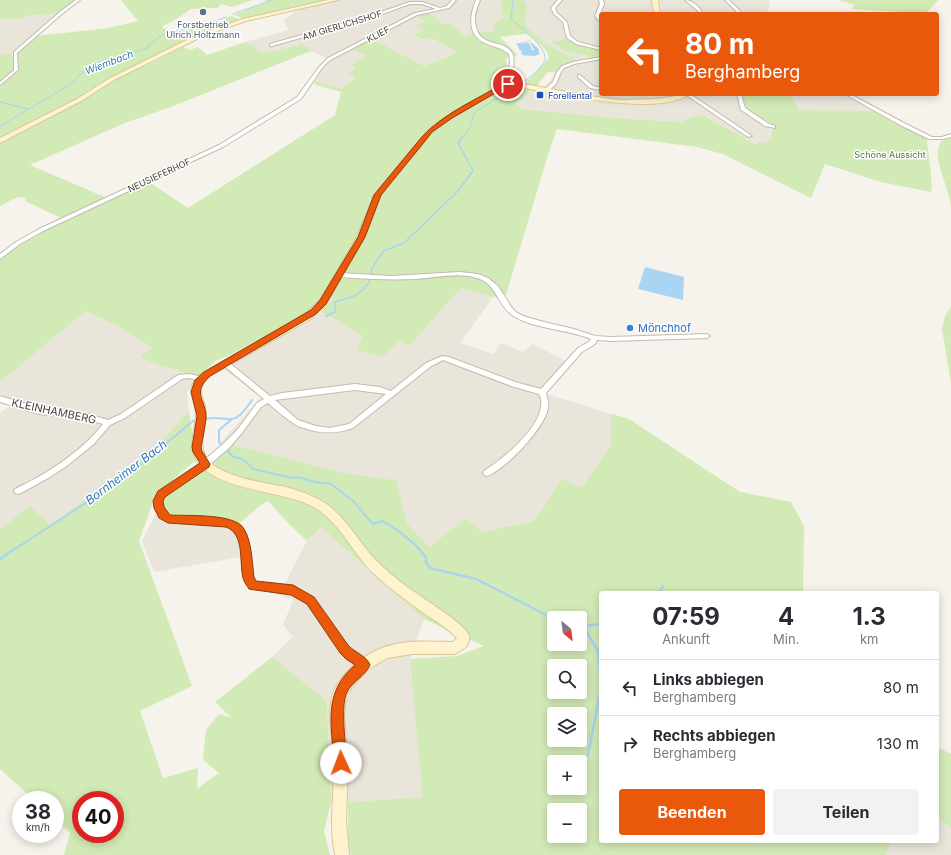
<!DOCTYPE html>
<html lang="de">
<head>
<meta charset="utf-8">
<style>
	:root { --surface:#fff; --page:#f2f2f3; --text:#2b2b33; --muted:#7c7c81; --line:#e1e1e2; --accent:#ea580c }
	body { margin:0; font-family:Inter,sans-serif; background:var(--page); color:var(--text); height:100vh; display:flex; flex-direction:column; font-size:15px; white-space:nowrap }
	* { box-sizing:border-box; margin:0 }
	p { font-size:13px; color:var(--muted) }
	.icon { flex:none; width:22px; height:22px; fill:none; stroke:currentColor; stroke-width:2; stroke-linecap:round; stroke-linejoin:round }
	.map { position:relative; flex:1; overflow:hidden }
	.drawer { position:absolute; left:599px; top:591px; width:340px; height:252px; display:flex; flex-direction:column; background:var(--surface); border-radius:4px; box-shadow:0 2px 10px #0003 }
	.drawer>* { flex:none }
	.guide { position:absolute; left:599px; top:12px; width:340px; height:84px; border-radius:4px; box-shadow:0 2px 10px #0003; background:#ea580c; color:#fff; overflow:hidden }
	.needle { width:26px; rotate:151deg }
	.tools { position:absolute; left:547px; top:611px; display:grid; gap:8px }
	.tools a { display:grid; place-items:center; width:40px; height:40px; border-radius:4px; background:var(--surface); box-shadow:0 2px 10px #0003; font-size:20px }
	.speed { position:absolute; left:12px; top:791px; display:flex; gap:8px; font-size:20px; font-weight:700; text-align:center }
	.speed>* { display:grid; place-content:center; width:52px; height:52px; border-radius:50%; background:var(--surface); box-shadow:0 2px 10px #0003; line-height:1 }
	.speed small { font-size:10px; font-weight:400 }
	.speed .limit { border:6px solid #d22; background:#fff; color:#111 }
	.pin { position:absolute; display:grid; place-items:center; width:34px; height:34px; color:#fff; margin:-17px; border:2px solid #fff; border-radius:50%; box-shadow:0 1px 4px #0007 }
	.me { position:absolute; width:44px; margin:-22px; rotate:358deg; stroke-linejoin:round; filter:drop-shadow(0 0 3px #0008) }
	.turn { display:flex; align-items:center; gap:14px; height:84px; padding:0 20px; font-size:18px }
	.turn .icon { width:52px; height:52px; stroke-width:2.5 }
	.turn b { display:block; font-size:28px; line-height:34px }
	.eta { display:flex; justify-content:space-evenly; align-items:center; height:68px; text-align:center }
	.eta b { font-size:24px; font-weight:700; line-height:28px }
	.cta { display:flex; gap:8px; margin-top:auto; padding:8px 20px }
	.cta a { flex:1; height:46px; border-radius:4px; background:var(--accent); color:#fff; font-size:16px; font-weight:700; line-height:46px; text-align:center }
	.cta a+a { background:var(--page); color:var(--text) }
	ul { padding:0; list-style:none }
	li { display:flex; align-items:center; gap:12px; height:56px; padding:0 20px; border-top:1px solid var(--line) }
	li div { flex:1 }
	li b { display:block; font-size:15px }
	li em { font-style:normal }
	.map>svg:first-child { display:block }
	.residential { fill:#eae5da }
	.green { fill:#d2eab5; fill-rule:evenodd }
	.water { fill:#a9d4f2 }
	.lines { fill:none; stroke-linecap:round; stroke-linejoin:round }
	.stream-far3 { stroke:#a9d4f2; stroke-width:1 }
	.stream-far2 { stroke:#a9d4f2; stroke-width:1.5 }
	.stream-far1 { stroke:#a9d4f2; stroke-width:2 }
	.stream { stroke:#a9d4f2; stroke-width:2.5 }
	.street-casing { stroke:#c2bbae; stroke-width:2 }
	.secondary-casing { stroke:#d6c79b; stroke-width:2 }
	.street { fill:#fff; fill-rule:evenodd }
	.secondary { fill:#fff3cd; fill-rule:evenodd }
	.route { fill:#ea580c; stroke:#983908 }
	.service-dot { fill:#5c6f8a; stroke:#fff; stroke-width:1.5 }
	.transit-dot { fill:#1a4fb4; stroke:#fff; stroke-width:1.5 }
	.shop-dot { fill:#3f7fe0; stroke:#fff; stroke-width:1.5 }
	.labels { text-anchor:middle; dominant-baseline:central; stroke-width:3; stroke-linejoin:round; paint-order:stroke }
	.far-service-label { font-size:9px; fill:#4e5e75; stroke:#fff }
	.far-street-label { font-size:9px; fill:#4b4439; stroke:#fff }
	.far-transit-label { font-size:9px; fill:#164399; stroke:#fff; text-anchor:start }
	.far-park-label { font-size:9px; fill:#4a7f2a; stroke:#fff }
	.far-water-label { font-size:10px; font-style:italic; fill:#2e7ab2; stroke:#fff }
	.shop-label { font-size:11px; fill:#366cbe; stroke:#fff; text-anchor:start }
	.street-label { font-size:11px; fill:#4b4439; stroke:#fff }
	.water-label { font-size:12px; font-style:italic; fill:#2e7ab2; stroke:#fff }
</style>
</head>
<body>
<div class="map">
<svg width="951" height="855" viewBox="0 0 951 855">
	<rect width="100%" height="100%" fill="#f6f3ec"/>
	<g class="residential">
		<polygon points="337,0 501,0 500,2 508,15 507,18 494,24 495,31 476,32 465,36 451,24 443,24 426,12 427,22 417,25 424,30 414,35 423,39 430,38 456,52 446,58 424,66 372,39 349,48 368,55 352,65 357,68 348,72 357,76 342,89 315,81 325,63 330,59 308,50 303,44 265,53 245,42 289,30 283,21 289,16 299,9"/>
		<polygon points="524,0 769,0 770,8 764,14 601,14 601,94 750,94 738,96 740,106 772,128 769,135 773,140 755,144 701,114 680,122 615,118 522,109 517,106 515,104 536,87 543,88 551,80 555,72 567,64 579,61 544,43 525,25 527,6"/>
		<polygon points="60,14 16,54 0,54 0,19 28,15"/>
		<polygon points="790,94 845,94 874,111 799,110"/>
		<polygon points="461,288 493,297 460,343 493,354 501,343 523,352 533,344 567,362 544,393 611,414 611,444 582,487 545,506 533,521 483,532 466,518 429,547 407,523 396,480 343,473 221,442 261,397 221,367 321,311 362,336 357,350 383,357 399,341 409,345"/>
		<polygon points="86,311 119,327 152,347 139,358 197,377 187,393 189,411 155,447 51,525 30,506 0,529 0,413 16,402 0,395 0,382"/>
		<polygon points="155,515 172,520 231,528 239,535 241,557 154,572 142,541"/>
		<polygon points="321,527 424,619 410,659 424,797 331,803 327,701 272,657 293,637 283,625 293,600 279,595 307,541"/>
		<polygon points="937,817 951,828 951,855 886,855 891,841 937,841"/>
	</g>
	<g class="green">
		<polygon points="0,0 77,0 58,14 29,15 21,19 0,19"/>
		<path d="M121,0H253L232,7L221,4L218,8L191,9L175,20L162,26L164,29L177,33L219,22L231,16L241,20L208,31L140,63L146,66L183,47L190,50L198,47L207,55L245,42L265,53L303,44L311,51L171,107L125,123L30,165L107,198L61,218L25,201L26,198C16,195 9,202 0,206V84H2L18,70L16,54L36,36L109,28L138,21Z"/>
		<polygon points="264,0 328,0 245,19 234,15 266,2"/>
		<path d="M501,0H524L527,6L525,25L544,43L580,61L567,64L555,72H548L536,87L515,104L522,109L615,118L680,122L701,114L755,144L772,140L770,135L774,126L746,108L742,95L790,94L799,110L874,111L927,138C927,150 934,184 931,192L881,182L825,164L811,198L723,154L697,147L557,129L548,155L506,295L493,297L461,288L409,346L399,341L383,357L357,350L362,336L321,311L333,298L311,312L230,355L217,360L197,377L139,358L152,347L119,327L86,311L0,382V257L28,238L58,222L149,182L188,208L335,115L341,92L313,84L315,81L342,89L356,77L348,73L356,68L352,65L367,55L348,48L372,39L424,66L446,58L456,52L431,38L423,39L413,35L424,30L416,25L427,22L415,15L426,11L443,24H451L465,36L476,32L494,31V22H499L500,18H507L508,15H502L503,7L500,2ZM524,34H528L546,50L549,58L524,85L508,83L506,60L507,57L518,55L500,37Z"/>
		<polygon points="839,0 938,0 925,14 904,14 900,12 852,9 854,5"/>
		<path d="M567,39C578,45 591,45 601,52V54L589,58L586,55L567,52L552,42Z"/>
		<polygon points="0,54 12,54 14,70 0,83"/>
		<path d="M951,138V209C950,201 949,194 946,187C942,171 933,156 941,141Z"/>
		<polygon points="951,307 951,384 942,329 945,316"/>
		<path d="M189,411L196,460L156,494L139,541L192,686L140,711L163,778L198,768L197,789L219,773L203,760L206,730L219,714L232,718L215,702L272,657L327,701L331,803L324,831L330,855H64L70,833L55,819V800H34L0,769V529L30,506L51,525L155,447ZM81,800H115V834H81Z"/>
		<path d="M611,414L629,419L740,492L791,502L804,526L803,593H601V841H891L886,855H351L348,844V802L423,797L410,659L457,656L484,646L424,619L321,527L307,541L290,525L268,501L261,505L236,526L222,518L169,515L160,507L164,495L229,444L343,473L396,480L407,523L429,547L466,518L483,532L533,521L545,506L561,479L582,487L611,444ZM554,618H580V644H554ZM554,666H580V692H554ZM554,714H580V740H554ZM554,762H580V788H554ZM554,810H580V836H554Z"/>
		<polygon points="937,747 951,754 951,828 937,817"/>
	</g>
	<g class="water">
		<polygon points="529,43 532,50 534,50 530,43 532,43 539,49 538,50 540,51 538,52 540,54 535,56 522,55 521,52 522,51 519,49 517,44"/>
		<polygon points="645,267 684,277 683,300 638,289"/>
	</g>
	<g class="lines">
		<g class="stream-far3">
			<path d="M513,0L511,19C519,26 547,47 545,59C543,68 531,76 524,82"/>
			<polyline points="233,14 272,0"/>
			<polyline points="517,44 530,41"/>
			<polyline points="0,102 28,109"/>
			<polyline points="0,126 73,83 79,75 93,65 108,59 118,59 119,57 147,48 150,46 149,44 167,32 190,29 227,17"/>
			<polyline points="463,137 471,126 474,113 514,87"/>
		</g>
		<g class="stream-far2">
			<polyline points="371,275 372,268 384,251 404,243 456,193 473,171 458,143 463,136"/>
			<polyline points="327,315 335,312 335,302 357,295 369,283 369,280"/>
		</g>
		<g class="stream-far1">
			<polyline points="326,316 330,314"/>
			<path d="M204,419C232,414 231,431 252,400"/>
			<polyline points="223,446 219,442 219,430 231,420"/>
			<path d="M227,450L232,456L244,460L253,469L288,477L303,478L309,481L331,484L353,501L373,524L382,521C397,528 408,538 419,549"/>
			<polyline points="15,549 101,493 145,461 193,421 198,420"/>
		</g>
		<g class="stream">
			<polyline points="418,548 426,557 426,562 430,568 476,579 554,619"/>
			<polyline points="0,559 16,548"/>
			<polyline points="659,593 663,586"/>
			<polyline points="580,626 583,626 598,651 601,682"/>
			<polyline points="583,626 601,624"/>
			<polyline points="580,764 588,755 601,687"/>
		</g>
		<defs>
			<g id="street">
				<polygon points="76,0 80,0 63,13 17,53 18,70 0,85 0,82 14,70 14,52 61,11"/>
				<polygon points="452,0 456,0 449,8 417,15 330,60 322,68 301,99 223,147 43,231 20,244 0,259 0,254 16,242 39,229 219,145 297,97 319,67 328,58 415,13 436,9 422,4 410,4 371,18 272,46 270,46 270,44 369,16 410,2 422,2 440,8 447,6"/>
				<path d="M476,0H480C476,9 473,18 476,27C481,48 504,39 512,53C516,59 512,77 509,84L506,83L510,62L509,54C501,47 492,47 483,42C467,34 470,14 476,0Z"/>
				<polygon points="558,0 562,0 555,8 557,13 567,22 570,36 578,42 601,48 601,50 576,44 567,38 563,22 554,14 551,8"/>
				<polygon points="599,0 603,0 604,4 599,16 601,19 601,23 595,16 600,4"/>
				<path d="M685,0C691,0 701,7 702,13L696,14L699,12L698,11Z"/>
				<polygon points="725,0 729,0 743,14 739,14"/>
				<polygon points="601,57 601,59 574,64 564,68 561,72 556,84 548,91 544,90 553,82 557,72 562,66 573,62"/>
				<polygon points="578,75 580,75 593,86 601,88 601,90 590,88 578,77"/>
				<polygon points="685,94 690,94 752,136 748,137"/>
				<polygon points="737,94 741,94 745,108 769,124 775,126 775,128 765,126 741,110"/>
				<polygon points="845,94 850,94 904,123 932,137 942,137 951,134 951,137 943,139 929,139 900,125"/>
				<path d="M460,272L478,274L488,278L498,286L512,308L517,313L526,317L544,322L574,329L595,336L611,337L707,334L710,336L707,338L611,341L597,340L595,344L582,352L546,393C547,397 549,402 548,408C544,429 507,468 487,476L484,475L483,473L484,471C503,459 539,429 541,406C542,402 541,398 539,394L511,386L443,360L430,367L353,428C336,434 321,434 304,428C300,427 296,426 293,423C284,417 276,410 268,403L261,407L242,433L229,448L208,466L164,496C161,504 163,510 170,516L223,519C228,520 233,521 238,524C254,533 247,567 255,582L293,586L313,598L347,646C353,652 366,658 369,665L368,668L365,669L347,658L341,652L307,604L292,594L250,589L243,572L241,545L238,536L232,528L223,526L165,521L158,513L154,501L158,492L202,462L223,444L238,429L257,403L264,399L223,365L222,363L223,361H227L270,396L282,393L355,384L380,387L391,391L426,363L442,356L449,357L515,382L541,389L578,348L590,341L591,339C567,329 532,329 512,315C497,304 496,283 477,278C458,272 436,278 416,279C391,280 365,279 340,277L337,275L340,273L391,276ZM355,390L386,394L349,424L330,428L316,426L298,420L275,400Z"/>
				<path d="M189,374L203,377L204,379L201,381L189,378L182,379L125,418L110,425L94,444L68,465L50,477L21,493L18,494L15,493L14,491L15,489C48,473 80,453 103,424L81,418L39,414L0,402V396L39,408L81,412L108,420L121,414L178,375Z"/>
			</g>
			<g id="secondary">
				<polygon points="328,0 338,0 246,21 203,36 114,80 81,101 0,143 0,138 77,99 110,78 199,34 243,19"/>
				<polygon points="652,0 658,0 659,9 662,14 656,14 653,9"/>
				<path d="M508,81L589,96L621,100L654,99L671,97L680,94H689C658,118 547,92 509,85L452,118L432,132L381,195L365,237L326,304L309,320L210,376C192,391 206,397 206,414C206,426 200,439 203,450C209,477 264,482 286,487C299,491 313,495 325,503C344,516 356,537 371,555C383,568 396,579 410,589C421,597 467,625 469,636C470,639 468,644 466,647L455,654H412L387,658L367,670L356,682L346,695L344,716L348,764L346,821L349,855H335C329,825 334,795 334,764C334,743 328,722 331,701C333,689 341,678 349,670C381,638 411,641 453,642L457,638C447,628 436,621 425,614C407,601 389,588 373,573C353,553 341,525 317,509C285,488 203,493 193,451C190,439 196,427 196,415C196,394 181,390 204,372L303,316L320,300L357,237L374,195L428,130L448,116Z"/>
			</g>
		</defs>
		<use href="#street" class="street-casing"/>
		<use href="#secondary" class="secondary-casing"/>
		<use href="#street" class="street"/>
		<use href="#secondary" class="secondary"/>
	</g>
	<path class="route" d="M506,82L511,84L452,118L432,132L425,141L381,195L365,237L326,304L316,314L210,376C191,394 206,398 206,418C205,427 203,437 201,447L202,451L210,464L209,467L165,497L163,501L164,507L170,515C187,516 236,513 244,529C252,542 252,562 254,577L256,581L293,585L314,597L348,645C354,652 367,656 370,665C366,675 352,682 347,692C340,705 346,748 347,763L345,768L341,769L336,768L334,763C332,725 322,693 355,665L346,659L340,653L307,604L291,595L249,589C247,586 244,582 243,578C239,562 245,534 226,527L168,523L159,518L154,508L153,501L158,491L200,463L193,452L192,447L197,416L191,392L195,380L204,372L311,310L320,300L358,237L374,195L421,138C443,113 478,99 506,82Z"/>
	<circle class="service-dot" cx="203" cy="12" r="4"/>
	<rect class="transit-dot" x="536" y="91" width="8" height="8" rx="2"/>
	<circle class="shop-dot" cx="630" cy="328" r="4"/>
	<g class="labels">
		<g class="far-service-label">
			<text x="203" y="24">Forstbetrieb<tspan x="203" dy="10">Ulrich Holtzmann</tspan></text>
		</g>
		<g class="far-street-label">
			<text transform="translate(342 25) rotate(-17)">AM GIERLICHSHOF</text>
			<text transform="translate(378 34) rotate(-27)">KLIEF</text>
			<text transform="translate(159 175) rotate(-25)">NEUSIEFERHOF</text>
		</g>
		<g class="far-transit-label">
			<text x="548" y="95">Forellental</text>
		</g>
		<g class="far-park-label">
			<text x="890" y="154">Schöne Aussicht</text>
		</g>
		<g class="far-water-label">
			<text transform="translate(109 62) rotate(-21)">Wiembach</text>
		</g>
		<g class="shop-label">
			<text x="638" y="328">Mönchhof</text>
		</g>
		<g class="street-label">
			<text transform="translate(54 411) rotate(12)">KLEINHAMBERG</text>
		</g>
		<g class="water-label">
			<text transform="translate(126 472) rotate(-37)">Bornheimer Bach</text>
		</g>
	</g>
</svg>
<div class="tools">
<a><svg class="needle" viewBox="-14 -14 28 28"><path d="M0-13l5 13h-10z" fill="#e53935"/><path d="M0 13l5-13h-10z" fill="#7c7c81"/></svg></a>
<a><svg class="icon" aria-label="search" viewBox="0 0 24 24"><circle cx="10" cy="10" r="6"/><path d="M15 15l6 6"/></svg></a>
<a><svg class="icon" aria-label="layers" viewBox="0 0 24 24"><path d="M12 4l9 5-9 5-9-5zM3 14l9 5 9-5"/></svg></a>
<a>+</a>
<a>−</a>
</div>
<div class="speed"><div>38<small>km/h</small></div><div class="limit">40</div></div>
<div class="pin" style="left:508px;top:84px;background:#d93025"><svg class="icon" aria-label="arrive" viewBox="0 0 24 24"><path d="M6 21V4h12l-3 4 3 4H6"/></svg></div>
<svg class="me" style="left:341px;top:763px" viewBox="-20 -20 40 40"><circle r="19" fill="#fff"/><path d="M0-13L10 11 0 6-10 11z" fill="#ea580c"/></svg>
<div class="guide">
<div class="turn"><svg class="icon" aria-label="left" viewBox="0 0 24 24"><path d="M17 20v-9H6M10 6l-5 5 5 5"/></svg><div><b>80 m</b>Berghamberg</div></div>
</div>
<section class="drawer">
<div class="eta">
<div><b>07:59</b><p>Ankunft</p></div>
<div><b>4</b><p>Min.</p></div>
<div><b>1.3</b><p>km</p></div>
</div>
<ul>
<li><svg class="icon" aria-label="left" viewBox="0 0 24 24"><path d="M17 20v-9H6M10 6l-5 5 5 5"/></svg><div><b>Links abbiegen</b><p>Berghamberg</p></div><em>80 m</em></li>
<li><svg class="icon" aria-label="right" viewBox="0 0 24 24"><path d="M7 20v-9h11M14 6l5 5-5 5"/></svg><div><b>Rechts abbiegen</b><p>Berghamberg</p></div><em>130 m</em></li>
</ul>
<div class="cta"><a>Beenden</a><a>Teilen</a></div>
</section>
</div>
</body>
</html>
